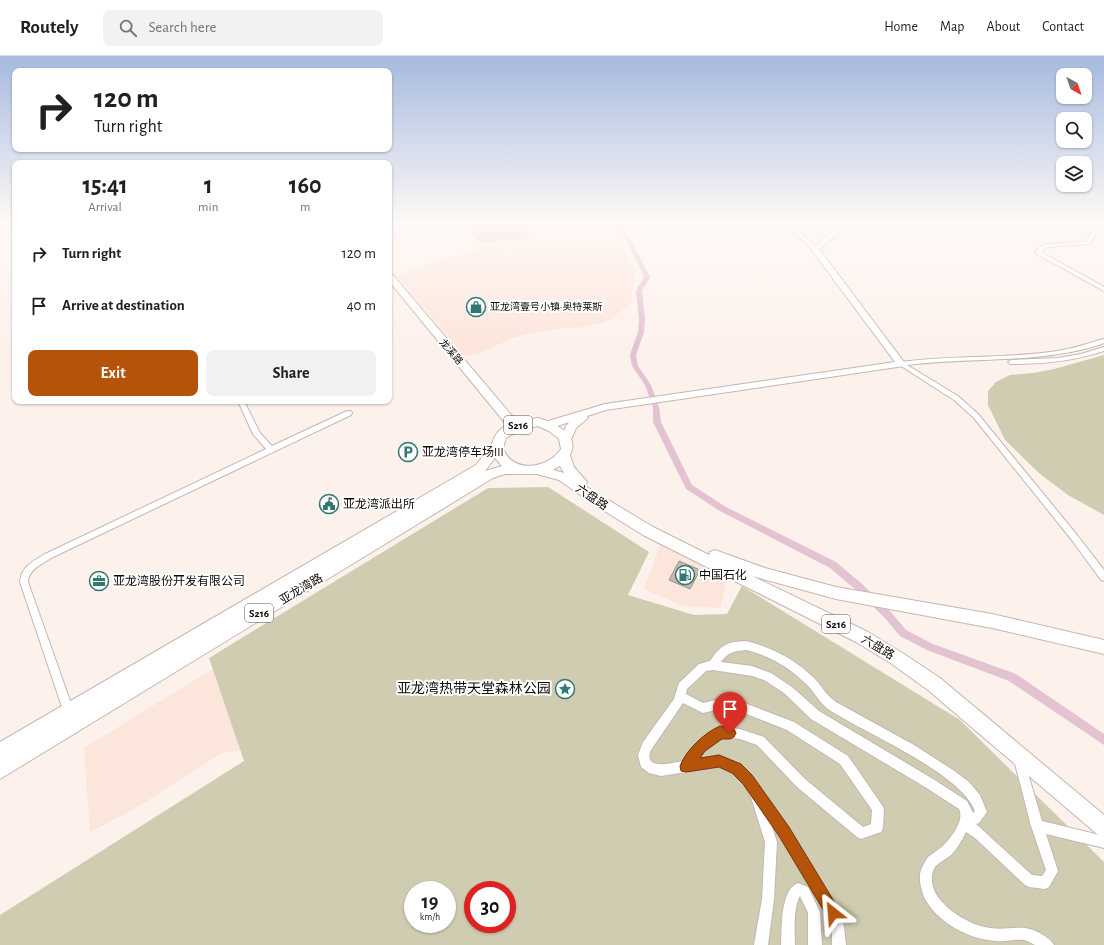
<!DOCTYPE html>
<html lang="en">
<head>
<meta charset="utf-8">
<style>
	:root { --surface:#fff; --page:#f2f2f2; --text:#202124; --muted:#757577; --line:#e0e0e0; --accent:#b45309 }
	body { margin:0; font-family:"Alegreya Sans","Noto Sans SC",sans-serif; background:var(--page); color:var(--text); height:100vh; display:flex; flex-direction:column; font-size:15px; white-space:nowrap }
	* { box-sizing:border-box; margin:0 }
	p { font-size:13px; color:var(--muted) }
	.icon { flex:none; width:22px; height:22px; fill:none; stroke:currentColor; stroke-width:2; stroke-linecap:round; stroke-linejoin:round }
	.map { position:relative; flex:1; overflow:hidden }
	.side { position:absolute; left:12px; top:104px; width:380px; height:244px; display:flex; flex-direction:column; background:var(--surface); border-radius:8px; box-shadow:0 1px 3px #0004 }
	.side>* { flex:none }
	.top-card { position:absolute; left:12px; top:12px; width:380px; height:84px; border-radius:8px; box-shadow:0 1px 3px #0004; background:#fff; color:var(--text); overflow:hidden }
	.needle { width:26px; rotate:140deg }
	.controls { position:absolute; left:1056px; top:12px; display:grid; gap:8px }
	.controls a { display:grid; place-items:center; width:36px; height:36px; border-radius:8px; background:var(--surface); box-shadow:0 1px 3px #0004; font-size:20px }
	.speed { position:absolute; left:404px; top:825px; display:flex; gap:8px; font-size:20px; font-weight:700; text-align:center }
	.speed>* { display:grid; place-content:center; width:52px; height:52px; border-radius:50%; background:var(--surface); box-shadow:0 1px 3px #0004; line-height:1 }
	.speed small { font-size:10px; font-weight:400 }
	.speed .limit { border:6px solid #d22; background:#fff; color:#111 }
	.pin { position:absolute; display:grid; place-items:center; width:34px; height:34px; color:#fff; margin:-41px -17px; border-radius:50% 50% 50% 0; rotate:-45deg; box-shadow:0 0 4px #0007 }
	.pin .icon { rotate:45deg }
	.me { position:absolute; width:44px; margin:-22px; rotate:332deg; stroke-linejoin:round; filter:drop-shadow(0 0 3px #0008) }
	.turn { display:flex; align-items:center; gap:14px; height:84px; padding:0 16px; font-size:18px }
	.turn .icon { width:52px; height:52px; stroke-width:2.5 }
	.turn b { display:block; font-size:28px; line-height:34px }
	.eta { display:flex; justify-content:space-evenly; align-items:center; height:68px; text-align:center }
	.eta b { font-size:24px; font-weight:600; line-height:28px }
	.cta { display:flex; gap:8px; margin-top:auto; padding:8px 16px }
	.cta a { flex:1; height:46px; border-radius:8px; background:var(--accent); color:#fff; font-size:16px; font-weight:600; line-height:46px; text-align:center }
	.cta a+a { background:var(--page); color:var(--text) }
	ul { padding:0; list-style:none }
	li { display:flex; align-items:center; gap:12px; height:52px; padding:0 16px }
	li div { flex:1 }
	li b { display:block; font-size:15px }
	li em { font-style:normal }
	header { display:flex; align-items:center; gap:24px; box-sizing:border-box; height:56px; padding:0 20px; background:var(--surface); border-bottom:1px solid var(--line) }
	header strong { font-size:19px }
	nav { display:flex; gap:22px; margin-inline-start:auto; font-size:14px }
	.search { width:280px; height:36px; background:var(--page); display:flex; align-items:center; gap:10px; box-sizing:border-box; padding:0 14px; border-radius:8px; color:var(--muted); font-size:15px }
	.map>svg:first-child { display:block }
	.built { fill:#fce5db }
	.green { fill:#cfccb1; fill-rule:evenodd }
	.water { fill:#e3c2d1 }
	.lines { fill:none; stroke-linecap:round; stroke-linejoin:round }
	.canal { fill:#e3c2d1; fill-rule:evenodd }
	.building { fill:#c3baaf; stroke:#9e958a }
	.street-casing { stroke:#c5b6b0; stroke-width:2 }
	.secondary-casing { stroke:#c5b6b0; stroke-width:2 }
	.primary-casing { stroke:#c5b6b0; stroke-width:2 }
	.street { fill:#fff; fill-rule:evenodd }
	.secondary { fill:#fff; fill-rule:evenodd }
	.primary { fill:#fff; fill-rule:evenodd }
	.route { fill:#b45309; stroke:#753606 }
	.labels { text-anchor:middle; dominant-baseline:central; stroke-width:4; stroke-linejoin:round; paint-order:stroke }
	.far-poi-label { font-size:10px; fill:#100b09; stroke:#fff; text-anchor:start }
	.far-street-label { font-size:10px; fill:#100b09; stroke:#fff }
	.shield { fill:#fff; stroke:#585453; stroke-width:1 }
	.shield-label { font-size:11px; font-weight:bold; fill:#100b09 }
	.poi-label { font-size:12px; fill:#100b09; stroke:#fff; text-anchor:start }
	.street-label { font-size:12px; fill:#100b09; stroke:#fff }
	.near-poi-label { font-size:14px; fill:#100b09; stroke:#fff; text-anchor:end }
</style>
</head>
<body>
<header>
<strong>Routely</strong>
<div class="search"><svg class="icon" aria-label="search" viewBox="0 0 24 24"><circle cx="10" cy="10" r="6"/><path d="M15 15l6 6"/></svg>Search here</div>
<nav><a>Home</a><a>Map</a><a>About</a><a>Contact</a></nav>
</header>
<div class="map">
<svg width="1104" height="889" viewBox="0 0 1104 889">
	<rect width="100%" height="100%" fill="#fdf1ec"/>
	<g class="built">
		<polygon points="533,167 608,167 635,214 631,248 604,267 576,272 568,271 531,277 513,282 477,298 464,300 398,221 412,212 486,191 484,187 505,184 523,185 530,173 530,170"/>
		<polygon points="456,464 400,675 222,697 131,755 90,776 84,692"/>
		<polygon points="661,487 728,520 720,552 683,550 644,533"/>
	</g>
	<g class="green">
		<polygon points="1104,299 1104,459 1068,439 1040,418 1005,384 988,349 988,335 996,326 1010,319 1033,317 1054,313"/>
		<path d="M548,431L649,496L628,539L694,559L727,558L742,530L960,664L1104,806V889H0V859L244,705L209,602L488,432ZM413,834H447V868H413ZM473,834H507V868H473Z"/>
	</g>
	<polygon class="water" points="472,167 533,167 530,170 529,183 523,185 505,184 484,187 478,185 467,172 468,169"/>
	<g class="lines">
		<polygon class="canal" points="611,167 616,167 631,184 650,221 642,235 645,263 644,276 636,299 638,310 651,329 659,351 661,366 692,429 726,451 836,506 862,528 890,555 906,574 933,588 1016,618 1104,678 1104,689 1009,625 927,594 900,580 884,561 856,534 830,512 720,455 686,433 653,366 653,351 645,329 632,310 630,299 638,276 639,263 636,235 644,221 627,185"/>
	</g>
	<polygon class="building" points="679,505 700,514 690,533 669,524"/>
	<g class="lines">
		<defs>
			<g id="street">
				<polygon points="784,167 789,167 817,192 817,194 813,194"/>
				<polygon points="1097,167 1101,167 1090,188 1049,191 1045,192 1041,196 1104,231 1104,235 1035,197 1041,190 1048,188 1086,186"/>
				<path d="M1104,283V287L1099,289C1037,308 972,301 907,309L958,340L978,358L1077,479L1104,514V525L1101,524L1071,483L974,362L954,344L898,308L901,306C953,299 1005,303 1057,295C1073,293 1088,287 1104,283Z"/>
				<path d="M1104,291V295C1074,305 1043,308 1011,308L1008,306L1011,304L1058,302L1081,298Z"/>
				<path d="M238,345H244L260,377L272,390L347,355H351L352,357L351,359L51,502C41,509 29,513 28,526L74,656L73,660L69,661L65,660L20,526C21,511 33,505 45,498L266,393L253,378Z"/>
				<path d="M746,585C771,591 794,603 813,621C822,630 825,638 836,646L914,689L953,714L969,726L980,739L987,756L979,767L976,768L1032,819L1042,820L1046,814L1031,770L1014,704L1015,700L1019,699L1023,700L1024,704L1042,765L1104,780V792L1046,778L1058,815L1049,831L1045,833L1029,831L1025,829L975,782L966,776C962,784 957,793 951,799C945,804 936,807 933,815C930,824 933,834 938,841C950,857 971,869 990,872C1011,875 1023,866 1043,879C1048,882 1051,884 1054,889C1048,889 1040,889 1035,889C1031,887 1029,885 1024,884C1015,883 1006,886 997,885C970,884 936,866 924,841C921,832 918,823 921,814C923,810 925,805 928,801C933,797 938,794 943,790C951,782 965,764 959,753L925,731L811,663L784,637L764,624L752,620L713,614L706,615L687,633L686,638L703,647L729,641L794,666L848,700L882,749L884,753L883,772L881,776L861,783L857,781L797,731L757,689L740,683L722,681L705,695L699,703L719,699L741,709L752,720L760,735L763,736L803,795L838,852L844,871L846,889H832V871L828,860L795,803L771,768L777,786L774,843L768,889H754L762,843L765,786L751,741L744,728L733,717L719,711L661,720L649,717L641,711L638,699L643,686L674,643L679,627L699,608L710,605C721,589 726,586 746,585ZM746,594C768,599 789,611 805,627C815,636 817,644 828,653C864,677 960,716 975,755L973,757L967,745L933,723L819,655L792,631L771,617L752,610L721,606C728,596 735,595 746,594ZM683,647L703,657L729,651L787,674L840,708L872,754L871,768L863,771L805,723L764,681L740,673L720,671L697,687L683,705C673,707 642,715 651,694Z"/>
				<path d="M798,827L808,831L820,856L822,889H808V857L800,840C793,852 795,875 795,889H781C782,872 780,834 798,827Z"/>
			</g>
			<g id="secondary">
				<polygon points="844,167 853,167 819,193 904,306 906,308 904,310 606,354 587,360 588,362 576,372 570,386 562,386 561,383 566,370 569,366 549,373 545,372 544,369 545,366 605,348 895,306 811,193"/>
				<polygon points="389,218 392,218 518,367 519,370 518,373 510,373 389,225"/>
			</g>
			<path id="primary" d="M538,362C554,367 581,378 570,399L574,411L587,426L585,430L653,471L709,499L710,496L715,494L765,512L836,531L992,558L1104,584V598L992,572L836,543L752,520L868,576L904,598L940,622L1104,759V781L1097,778L928,634L892,608L856,586L643,479L590,446L559,424L537,418H505L493,422L0,723V686L476,409C480,403 487,398 490,392C493,387 493,382 497,377C505,366 525,364 538,362ZM538,370L549,375L559,383L561,393C548,413 512,418 503,392L506,382L519,374ZM495,402L502,410L485,415ZM560,410L564,417L553,414L554,413Z"/>
		</defs>
		<use href="#street" class="street-casing"/>
		<use href="#secondary" class="secondary-casing"/>
		<use href="#primary" class="primary-casing"/>
		<use href="#street" class="street"/>
		<use href="#secondary" class="secondary"/>
		<use href="#primary" class="primary"/>
	</g>
	<linearGradient id="sky" x2="0" y2="1"><stop stop-color="#a6badf"/><stop offset="0.57" stop-color="#fef9f6"/><stop offset="1" stop-color="#fef9f6" stop-opacity="0"/></linearGradient>
	<rect width="1104" height="292" fill="url(#sky)"/>
	<path class="route" d="M720,670L734,673L736,677L734,681L730,683H722L705,695L700,702L719,699L741,708L752,719L789,771L838,852L840,857L838,862L833,864L828,862L779,780L743,728L732,717L719,711L686,716L681,715L680,710C686,694 704,677 720,670Z"/>
	<defs>
		<symbol id="shop-ring" viewBox="-11 -11 22 22"><circle r="9.5" fill="#fff" stroke="#317870" stroke-width="1.5"/><path d="M-5-2.5h2.3a2.7 3.5 0 0 1 5.4 0H5L5.5 6h-11ZM-1.5-2.5h3a1.5 2.3 0 0 0-3 0Z" fill="#317870"/></symbol>
		<symbol id="parking-ring" viewBox="-11 -11 22 22"><circle r="9.5" fill="#fff" stroke="#317870" stroke-width="1.5"/><path d="M-3.5-5.5H1a3.5 3.5 0 0 1 0 7H-1V5.5H-3.5ZM-1-3.4V-.6H.8a1.4 1.4 0 0 0 0-2.8Z" fill="#317870"/></symbol>
		<symbol id="civic-ring" viewBox="-11 -11 22 22"><circle r="9.5" fill="#fff" stroke="#317870" stroke-width="1.5"/><path d="M-.6-6.5H3V-4.5H.6V-3L4-1V1h2V6H-6V1h2V-1L-.6-3ZM-1.2 2.5V6h2.4V2.5Z" fill="#317870"/></symbol>
		<symbol id="fuel-ring" viewBox="-11 -11 22 22"><circle r="9.5" fill="#fff" stroke="#317870" stroke-width="1.5"/><path d="M-5.5-6h7V0h2V4h1.3V-2.5L3-4.5l.8-.8L6-3V5H2.5V1h-1V6h-7ZM-4.2-4.7v3.2H.2V-4.7Z" fill="#317870"/></symbol>
		<symbol id="office-ring" viewBox="-11 -11 22 22"><circle r="9.5" fill="#fff" stroke="#317870" stroke-width="1.5"/><path d="M-6-3h4V-5.5h4V-3h4V5H-6ZM-1-4.5V-3h2v-1.5ZM-6 0V1H6V0Z" fill="#317870"/></symbol>
		<symbol id="sight-ring" viewBox="-11 -11 22 22"><circle r="9.5" fill="#fff" stroke="#317870" stroke-width="1.5"/><path d="M0-6L1.8-2.2L6-1.7L2.9 1.2L3.7 5.4L0 3.3L-3.7 5.4L-2.9 1.2L-6-1.7L-1.8-2.2Z" fill="#317870"/></symbol>
	</defs>
	<g fill-rule="evenodd">
		<use href="#shop-ring" x="465" y="240" width="22" height="22"/>
		<use href="#parking-ring" x="397" y="385" width="22" height="22"/>
		<use href="#civic-ring" x="318" y="437" width="22" height="22"/>
		<use href="#fuel-ring" x="674" y="508" width="22" height="22"/>
		<use href="#office-ring" x="88" y="514" width="22" height="22"/>
		<use href="#sight-ring" x="554" y="622" width="22" height="22"/>
	</g>
	<g class="labels">
		<g class="far-poi-label">
			<text x="490" y="251">亚龙湾壹号小镇·奥特莱斯</text>
		</g>
		<g class="far-street-label">
			<text transform="translate(451 296) rotate(50)">龙溪路</text>
		</g>
		<g class="shield">
			<rect x="504" y="360" width="28" height="18" rx="3"/>
			<rect x="245" y="548" width="28" height="18" rx="3"/>
			<rect x="822" y="559" width="28" height="18" rx="3"/>
		</g>
		<g class="shield-label">
			<text x="518" y="369">S216</text>
			<text x="259" y="557">S216</text>
			<text x="836" y="568">S216</text>
		</g>
		<g class="poi-label">
			<text x="422" y="396">亚龙湾停车场III</text>
			<text x="343" y="448">亚龙湾派出所</text>
			<text x="699" y="519">中国石化</text>
			<text x="113" y="525">亚龙湾股份开发有限公司</text>
		</g>
		<g class="street-label">
			<text transform="translate(592 441) rotate(34)">六盘路</text>
			<text transform="translate(301 533) rotate(-31)">亚龙湾路</text>
			<text transform="translate(878 591) rotate(31)">六盘路</text>
		</g>
		<g class="near-poi-label">
			<text x="551" y="633">亚龙湾热带天堂森林公园</text>
		</g>
	</g>
</svg>
<div class="controls">
<a><svg class="needle" viewBox="-14 -14 28 28"><path d="M0-13l5 13h-10z" fill="#e53935"/><path d="M0 13l5-13h-10z" fill="#757577"/></svg></a>
<a><svg class="icon" aria-label="search" viewBox="0 0 24 24"><circle cx="10" cy="10" r="6"/><path d="M15 15l6 6"/></svg></a>
<a><svg class="icon" aria-label="layers" viewBox="0 0 24 24"><path d="M12 4l9 5-9 5-9-5zM3 14l9 5 9-5"/></svg></a>
</div>
<div class="speed"><div>19<small>km/h</small></div><div class="limit">30</div></div>
<div class="pin" style="left:730px;top:677px;background:#d93025"><svg class="icon" aria-label="arrive" viewBox="0 0 24 24"><path d="M6 21V4h12l-3 4 3 4H6"/></svg></div>
<svg class="me" style="left:833px;top:857px" viewBox="-20 -20 40 40"><path d="M0-17L14 15 0 8-14 15z" fill="#b45309" stroke="#fff" stroke-width="4"/></svg>
<div class="top-card">
<div class="turn"><svg class="icon" aria-label="right" viewBox="0 0 24 24"><path d="M7 20v-9h11M14 6l5 5-5 5"/></svg><div><b>120 m</b>Turn right</div></div>
</div>
<section class="side">
<div class="eta">
<div><b>15:41</b><p>Arrival</p></div>
<div><b>1</b><p>min</p></div>
<div><b>160</b><p>m</p></div>
</div>
<ul>
<li><svg class="icon" aria-label="right" viewBox="0 0 24 24"><path d="M7 20v-9h11M14 6l5 5-5 5"/></svg><div><b>Turn right</b></div><em>120 m</em></li>
<li><svg class="icon" aria-label="arrive" viewBox="0 0 24 24"><path d="M6 21V4h12l-3 4 3 4H6"/></svg><div><b>Arrive at destination</b></div><em>40 m</em></li>
</ul>
<div class="cta"><a>Exit</a><a>Share</a></div>
</section>
</div>
</body>
</html>
